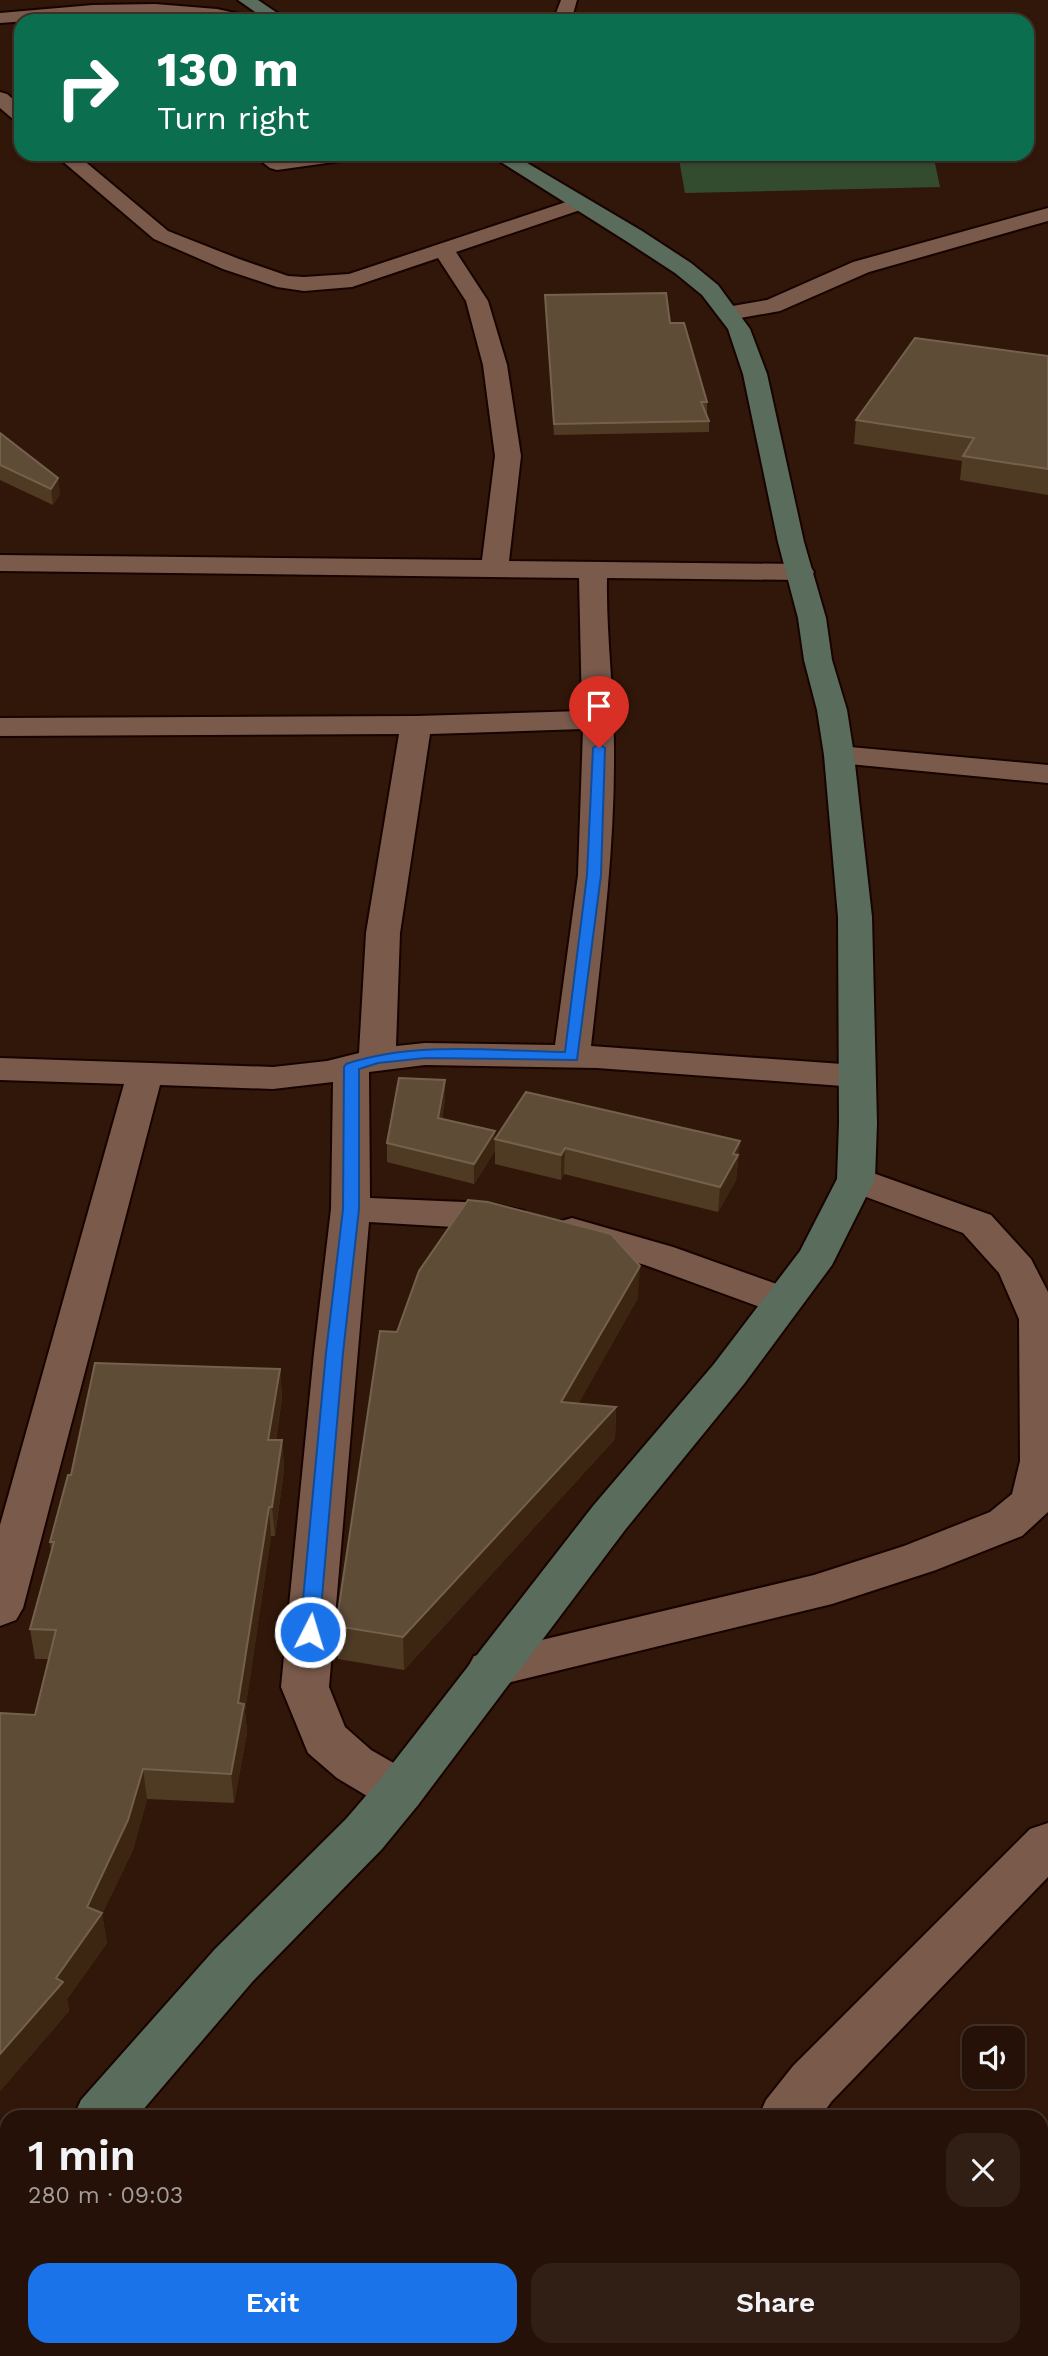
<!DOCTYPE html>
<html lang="en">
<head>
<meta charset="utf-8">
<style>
	:root { --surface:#251107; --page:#311f15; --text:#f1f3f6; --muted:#a39d9b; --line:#423128; --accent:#1a73e8 }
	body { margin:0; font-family:"Work Sans",sans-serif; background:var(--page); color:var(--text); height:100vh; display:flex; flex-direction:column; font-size:26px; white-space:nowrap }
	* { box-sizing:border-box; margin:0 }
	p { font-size:23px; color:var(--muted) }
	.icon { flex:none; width:38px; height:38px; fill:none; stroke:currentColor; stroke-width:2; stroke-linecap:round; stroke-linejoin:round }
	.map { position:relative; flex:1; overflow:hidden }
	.panel { position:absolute; left:0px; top:2110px; width:1048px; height:247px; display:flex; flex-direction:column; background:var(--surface); border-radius:21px 21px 0 0; box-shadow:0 2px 5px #0004,0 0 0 2px var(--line) }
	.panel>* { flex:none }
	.top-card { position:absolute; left:14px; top:14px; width:1020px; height:147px; border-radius:21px; box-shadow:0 2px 5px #0004,0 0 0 2px var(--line); background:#0b6e4f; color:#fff; overflow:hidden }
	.tools { position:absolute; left:962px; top:2026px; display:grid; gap:14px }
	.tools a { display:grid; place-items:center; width:63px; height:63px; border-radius:14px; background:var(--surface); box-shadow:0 2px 5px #0004,0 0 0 2px var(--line); font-size:35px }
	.pin { position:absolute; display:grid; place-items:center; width:60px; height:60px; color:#fff; margin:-72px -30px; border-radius:50% 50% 50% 0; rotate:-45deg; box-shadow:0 0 7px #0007 }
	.pin .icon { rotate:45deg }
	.me { position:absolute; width:77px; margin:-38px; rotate:5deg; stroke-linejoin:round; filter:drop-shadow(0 0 5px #0008) }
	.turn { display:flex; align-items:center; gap:24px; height:147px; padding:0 28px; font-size:32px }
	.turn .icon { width:91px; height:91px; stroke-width:2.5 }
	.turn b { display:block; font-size:49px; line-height:60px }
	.round { display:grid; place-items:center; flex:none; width:74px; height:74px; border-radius:21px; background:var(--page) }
	.headline { display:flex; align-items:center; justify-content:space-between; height:119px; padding:0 28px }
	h1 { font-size:42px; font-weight:600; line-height:52px }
	.button { display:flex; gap:14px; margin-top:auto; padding:14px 28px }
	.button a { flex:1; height:80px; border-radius:21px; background:var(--accent); color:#fff; font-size:28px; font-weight:600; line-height:80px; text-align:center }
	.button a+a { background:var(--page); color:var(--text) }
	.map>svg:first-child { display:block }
	.green { fill:#334c2f }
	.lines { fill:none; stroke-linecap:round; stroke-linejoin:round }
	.minor-casing { stroke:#170300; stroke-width:4 }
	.secondary-casing { stroke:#170300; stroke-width:4 }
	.minor { fill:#795a4b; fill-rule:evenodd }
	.secondary { fill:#5a6c5c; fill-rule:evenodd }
	.wall { fill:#4f3b24 }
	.shaded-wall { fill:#3c2612 }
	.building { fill:#5f4c36; stroke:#74614d; stroke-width:2 }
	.route { fill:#1a73e8; stroke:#114b97; stroke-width:2 }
</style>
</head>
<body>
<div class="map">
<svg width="1048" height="2356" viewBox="0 0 1048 2356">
	<rect width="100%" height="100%" fill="#311709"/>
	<polygon class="green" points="678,154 933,154 940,187 685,193"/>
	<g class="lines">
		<defs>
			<g id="minor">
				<polygon points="561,0 577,0 571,21 553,21"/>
				<polygon points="155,4 217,9 253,17 256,21 124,14 0,23 0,13 93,5"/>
				<polygon points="0,92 7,94 21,106 21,122 14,120 0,108"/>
				<path d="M54,154H76L168,231L239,259L288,276L304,277L349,274L572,200H586L589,204L586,208L456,252L488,301L507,365L521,456L509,561L800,564L810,566L814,572L810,578L800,580L607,578C606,635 614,692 614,748C615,848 602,947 591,1046L856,1065L869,1068L874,1076L869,1084L856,1087L597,1068L425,1065L369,1072L370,1198L487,1203L524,1211L530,1220L524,1229L510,1233L487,1229L369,1222L329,1687L345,1727L371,1750L418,1777L425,1791L418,1805L400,1811L382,1805L337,1778L308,1753L281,1687L314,1353L331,1209L333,1082L273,1089L160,1085L23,1608L16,1620L0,1626V1525L124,1084L0,1080V1058L273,1067L327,1061L359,1053L366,933L399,734L0,736V718L416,716L582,711L579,578L0,571V555L482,560L495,456L483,365L466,301L438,258L352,287L304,291L277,287L223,269L154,239ZM583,729L578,875L555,1045L425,1043L396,1046L400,933L430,734Z"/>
				<polygon points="252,154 275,154 281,158 306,154 358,154 355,158 348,160 277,170 270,168"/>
				<polygon points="1048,208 1048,221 869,272 780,311 729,320 721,318 718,313 721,308 767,300 853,262"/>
				<polygon points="839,746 1048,765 1048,783 828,762 824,755 828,748"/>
				<polygon points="856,1167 991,1215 1031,1259 1048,1292 1048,1512 1022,1536 936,1570 832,1604 491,1687 474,1682 467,1669 474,1656 814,1575 904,1546 990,1512 1012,1494 1020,1461 1019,1319 999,1273 963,1233 842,1188 837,1179 842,1170"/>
				<polygon points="572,1218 673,1247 796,1291 802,1301 796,1311 782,1315 645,1265 558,1240 552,1231 558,1222"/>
				<polygon points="1048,1823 1048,1877 831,2102 820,2118 758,2118 766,2100 793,2066 1030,1829"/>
				<polygon points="336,2350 406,2350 408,2356 339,2356"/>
				<polygon points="570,2350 633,2350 630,2356 568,2356"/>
			</g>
			<g id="secondary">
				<polygon points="238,0 258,0 289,21 268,21"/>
				<polygon points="488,154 512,154 642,231 691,263 718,285 750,329 767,374 804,542 826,618 832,660 847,710 854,755 872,917 877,1123 875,1179 832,1265 744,1384 625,1530 418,1805 382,1849 253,1981 136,2118 73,2118 81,2100 215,1949 346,1819 382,1777 593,1506 714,1364 800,1251 837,1179 839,1123 838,917 824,755 817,710 804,660 798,618 778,542 743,374 728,329 702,295 675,273 626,241"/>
				<polygon points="7,2208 7,2269 0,2272 0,2210"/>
			</g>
		</defs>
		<use href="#minor" class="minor-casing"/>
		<use href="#secondary" class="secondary-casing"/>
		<use href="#minor" class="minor"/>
		<use href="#secondary" class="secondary"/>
	</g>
	<g class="wall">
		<polygon points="545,295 707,402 707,413 706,413 709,421 709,432 554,435"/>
		<polygon points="1048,356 1048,495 960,480 962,461 854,444 856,420"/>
		<polygon points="0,433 60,494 53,505 0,480"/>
		<polygon points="445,1099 442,1119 495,1131 495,1151 474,1184 387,1162 387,1143"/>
		<polygon points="495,1139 740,1141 736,1180 718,1212 564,1174 561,1180 495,1164"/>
		<polygon points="638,1298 578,1404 616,1407 615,1439 404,1670 338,1659 336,1626 397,1332"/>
		<polygon points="280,1369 282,1398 276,1440 282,1440 284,1470 275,1536 271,1536 245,1711 247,1733 234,1803 147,1799 133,1850 102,1914 107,1943 67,1999 69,2011 0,2091 35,1715 49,1659 35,1659 30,1629 51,1550 50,1542 71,1475"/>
	</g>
	<g class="shaded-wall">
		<polygon points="58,478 60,494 53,505 51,489"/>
		<polygon points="445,1080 445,1099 438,1137 438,1118"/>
		<polygon points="495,1131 495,1151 474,1184 474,1164"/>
		<polygon points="740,1141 736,1180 718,1212 720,1187 733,1154"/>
		<polygon points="565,1148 564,1174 561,1180 561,1155"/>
		<polygon points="640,1266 638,1298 561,1435 561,1402"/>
		<polygon points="280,1369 282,1398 271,1469 268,1440"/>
		<polygon points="616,1407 615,1439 404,1670 403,1637"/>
		<polygon points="282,1440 284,1470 275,1536 272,1507"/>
		<polygon points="269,1507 271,1536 245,1711 247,1733 234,1803 231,1774 238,1703"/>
		<polygon points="143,1769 147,1799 133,1850 102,1914 107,1943 67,1999 69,2011 0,2091 0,2054 87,1907"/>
	</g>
	<g class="building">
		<polygon points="666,293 670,323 684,323 707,402 701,402 709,421 554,424 545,295"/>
		<polygon points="915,338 1048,356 1048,469 963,456 974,438 856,420"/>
		<polygon points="0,433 58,478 51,489 0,465"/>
		<polygon points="399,1078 445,1080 438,1118 495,1131 474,1164 387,1143"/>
		<polygon points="526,1092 740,1141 733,1154 738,1155 720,1187 565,1148 561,1155 495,1139"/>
		<polygon points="468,1200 488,1202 611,1234 640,1266 561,1402 616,1407 403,1637 336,1626 380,1331 397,1332 419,1271"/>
		<polygon points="95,1363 280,1369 268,1440 282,1440 272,1507 269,1507 238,1703 244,1704 231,1774 143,1769 128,1820 87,1907 102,1913 56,1978 63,1982 0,2054 0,1713 35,1715 56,1630 30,1629 54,1542 50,1542 68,1475 71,1475"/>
	</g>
	<path class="route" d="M599,744L605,748L601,875L577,1060L425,1058L378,1063L359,1069V1209L343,1353L319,1632L316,1637L310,1639L303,1637L300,1632L326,1353L343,1209L344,1067L346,1064C416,1041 492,1051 565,1052L587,875L593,748Z"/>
</svg>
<div class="tools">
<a><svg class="icon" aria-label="sound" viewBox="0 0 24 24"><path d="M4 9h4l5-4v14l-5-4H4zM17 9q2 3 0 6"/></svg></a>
</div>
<div class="pin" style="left:599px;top:748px;background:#d93025"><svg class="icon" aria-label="arrive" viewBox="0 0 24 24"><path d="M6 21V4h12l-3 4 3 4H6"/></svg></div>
<svg class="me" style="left:310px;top:1632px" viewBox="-20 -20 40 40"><circle r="17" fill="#1a73e8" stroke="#fff" stroke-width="3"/><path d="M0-11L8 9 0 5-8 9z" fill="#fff"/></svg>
<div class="top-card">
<div class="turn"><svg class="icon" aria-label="right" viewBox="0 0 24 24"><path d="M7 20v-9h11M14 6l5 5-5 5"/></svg><div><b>130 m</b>Turn right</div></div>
</div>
<section class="panel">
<div class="headline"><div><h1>1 min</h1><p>280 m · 09:03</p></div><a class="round"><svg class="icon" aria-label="close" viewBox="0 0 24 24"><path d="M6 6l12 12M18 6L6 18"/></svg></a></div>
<div class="button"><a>Exit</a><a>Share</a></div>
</section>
</div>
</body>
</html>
